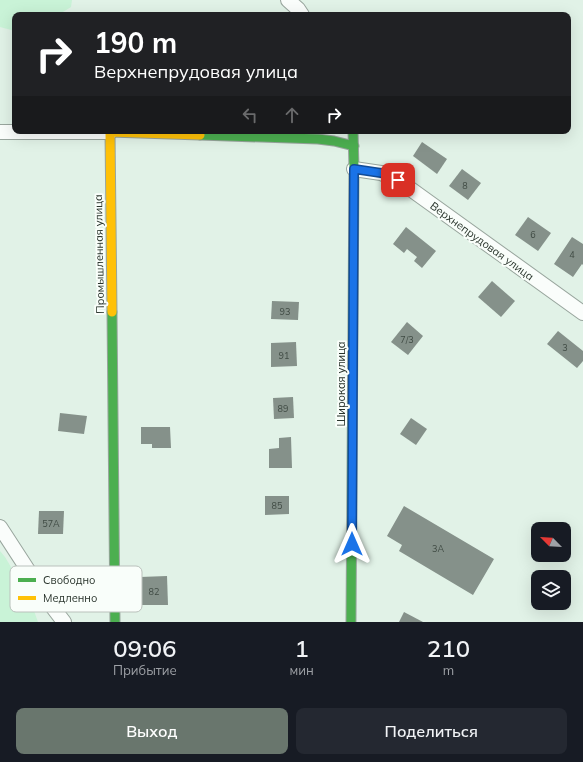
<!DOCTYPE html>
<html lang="ru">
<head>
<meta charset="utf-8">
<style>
	:root { --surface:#171b24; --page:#242831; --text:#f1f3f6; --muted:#9ea1a6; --accent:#69766d }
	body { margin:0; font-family:Mulish,sans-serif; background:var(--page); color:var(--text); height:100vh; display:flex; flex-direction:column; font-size:15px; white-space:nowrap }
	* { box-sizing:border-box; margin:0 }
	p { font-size:13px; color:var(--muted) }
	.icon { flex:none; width:22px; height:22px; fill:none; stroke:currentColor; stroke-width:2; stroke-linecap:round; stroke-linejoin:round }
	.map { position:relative; height:622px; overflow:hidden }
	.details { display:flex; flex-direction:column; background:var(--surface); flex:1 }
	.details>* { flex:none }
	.banner { position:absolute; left:12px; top:12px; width:559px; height:122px; border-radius:8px; box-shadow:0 4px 16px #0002; background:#202124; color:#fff; overflow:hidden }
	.needle { width:26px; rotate:294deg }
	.fabs { position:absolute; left:531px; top:522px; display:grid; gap:8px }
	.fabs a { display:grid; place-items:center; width:40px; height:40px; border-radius:8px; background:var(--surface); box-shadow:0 4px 16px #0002; font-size:20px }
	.pin { position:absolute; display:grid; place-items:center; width:34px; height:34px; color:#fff; margin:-17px; border-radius:8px; box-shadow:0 2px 6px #0006 }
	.me { position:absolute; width:44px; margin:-22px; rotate:0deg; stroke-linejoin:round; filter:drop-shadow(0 0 3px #0008) }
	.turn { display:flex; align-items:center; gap:14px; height:84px; padding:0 16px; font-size:18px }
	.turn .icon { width:52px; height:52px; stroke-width:2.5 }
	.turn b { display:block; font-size:28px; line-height:34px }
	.lanes { display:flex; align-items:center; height:38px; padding:0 16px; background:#0003; justify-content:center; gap:20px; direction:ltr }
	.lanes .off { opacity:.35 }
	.eta { display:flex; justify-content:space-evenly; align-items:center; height:68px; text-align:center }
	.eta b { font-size:24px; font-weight:600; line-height:28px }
	.cta { display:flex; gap:8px; margin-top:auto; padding:8px 16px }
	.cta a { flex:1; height:46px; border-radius:8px; background:var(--accent); color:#fff; font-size:16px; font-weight:600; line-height:46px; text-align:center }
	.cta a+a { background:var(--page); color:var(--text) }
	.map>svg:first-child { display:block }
	.green { fill:#c9f3d7 }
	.building { fill:#85918a }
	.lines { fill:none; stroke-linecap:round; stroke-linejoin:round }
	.street-casing { stroke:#98a59d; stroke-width:16 }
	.fast-casing { stroke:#98a59d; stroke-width:11 }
	.slow-casing { stroke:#98a59d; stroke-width:11 }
	.street { stroke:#fafdfb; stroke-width:14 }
	.fast { stroke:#4caf50; stroke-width:9 }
	.slow { stroke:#ffc107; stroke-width:9 }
	.route-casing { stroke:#114b97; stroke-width:10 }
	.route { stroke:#1a73e8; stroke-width:7 }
	.labels { text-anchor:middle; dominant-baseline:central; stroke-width:4; stroke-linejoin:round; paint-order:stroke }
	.number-label { font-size:9px; fill:#3f4a43 }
	.street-label { font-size:11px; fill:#28332b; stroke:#f9fefa }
	.key { fill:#f9fefa; stroke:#bac1bc; stroke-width:1 }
	.key-label { font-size:11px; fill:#28332b }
</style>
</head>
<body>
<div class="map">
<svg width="583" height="622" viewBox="0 0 583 622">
	<rect width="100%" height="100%" fill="#e1f2e7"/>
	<g class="green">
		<polygon points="0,0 72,0 71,7 58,15 15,15 15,31 0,27"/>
		<polygon points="0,551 5,557 29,597 38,622 0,622"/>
	</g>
	<g class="building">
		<polygon points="422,142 447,159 437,174 413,156"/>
		<polygon points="462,169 481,183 468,200 449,186"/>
		<polygon points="528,217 551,233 538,251 515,235"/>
		<polygon points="406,227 436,251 422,268 414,261 417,257 407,249 404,253 393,244"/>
		<polygon points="572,237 583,244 583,265 582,264 573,277 554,264"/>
		<polygon points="492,281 515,301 501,317 478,297"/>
		<polygon points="272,301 299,302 298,320 271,319"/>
		<polygon points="407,322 423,336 408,355 391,342"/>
		<polygon points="558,331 583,351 583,361 577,368 547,344"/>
		<polygon points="296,342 297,366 271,367 271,343"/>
		<polygon points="293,397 294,418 274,419 273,398"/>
		<polygon points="60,413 87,416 84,434 58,431"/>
		<polygon points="411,418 427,429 416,445 400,434"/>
		<polygon points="141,427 170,427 171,448 152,448 152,444 141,444"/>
		<polygon points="291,437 292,468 269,468 269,449 279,448 279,438"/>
		<polygon points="265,496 289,496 289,514 265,515"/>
		<polygon points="404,506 494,559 473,595 399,551 402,545 387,536"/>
		<polygon points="39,511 64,511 63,534 38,534"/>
		<polygon points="167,576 168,605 141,605 140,577"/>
		<polygon points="404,612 423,622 399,622"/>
	</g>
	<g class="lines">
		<defs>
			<g id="street">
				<polyline points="288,0 298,9 302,15"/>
				<polyline points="0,132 110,132"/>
				<polyline points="354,169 381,173 398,180 583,313"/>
				<polyline points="0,527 48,601 64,622"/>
			</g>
			<g id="fast">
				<polyline points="200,135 318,139 334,141 354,146"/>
				<polyline points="112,312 115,622"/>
				<polyline points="351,622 354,169 353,131"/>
			</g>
			<polyline id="slow" points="112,312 110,132 200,135"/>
		</defs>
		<use href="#street" class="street-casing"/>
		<use href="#fast" class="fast-casing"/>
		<use href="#slow" class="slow-casing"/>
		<use href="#street" class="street"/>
		<use href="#fast" class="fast"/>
		<use href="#slow" class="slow"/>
	</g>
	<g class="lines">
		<defs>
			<polyline id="route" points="352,544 354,169 381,173 398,180"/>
		</defs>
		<use href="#route" class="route-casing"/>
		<use href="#route" class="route"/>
	</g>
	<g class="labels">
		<g class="number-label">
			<text x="465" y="185">8</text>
			<text x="533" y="234">6</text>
			<text x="572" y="254">4</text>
			<text x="285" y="311">93</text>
			<text x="407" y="339">7/3</text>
			<text x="565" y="347">3</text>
			<text x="284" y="355">91</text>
			<text x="283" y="408">89</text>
			<text x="277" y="505">85</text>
			<text x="51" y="523">57А</text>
			<text x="438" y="548">3А</text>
			<text x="154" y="591">82</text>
		</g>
		<g class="street-label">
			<text transform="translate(482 241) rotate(36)">Верхнепрудовая улица</text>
			<text transform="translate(99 254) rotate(-91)">Промышленная улица</text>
			<text transform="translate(341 384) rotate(-90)">Широкая улица</text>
		</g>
	</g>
	<rect x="10" y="566" width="132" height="46" rx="6" class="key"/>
	<rect x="18" y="578" width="18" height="4" fill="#4caf50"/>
	<rect x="18" y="596" width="18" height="4" fill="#ffc107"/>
	<g class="key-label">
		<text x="43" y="584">Свободно</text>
		<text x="43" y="602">Медленно</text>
	</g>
</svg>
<div class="fabs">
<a><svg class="needle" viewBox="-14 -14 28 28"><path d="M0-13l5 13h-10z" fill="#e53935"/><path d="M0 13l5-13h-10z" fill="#9ea1a6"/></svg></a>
<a><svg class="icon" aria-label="layers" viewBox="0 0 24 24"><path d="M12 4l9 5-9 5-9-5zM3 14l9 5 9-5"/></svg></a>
</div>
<div class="pin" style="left:398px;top:180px;background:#d93025"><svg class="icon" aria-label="arrive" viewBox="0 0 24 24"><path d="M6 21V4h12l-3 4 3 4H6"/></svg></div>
<svg class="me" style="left:352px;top:544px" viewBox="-20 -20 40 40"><path d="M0-17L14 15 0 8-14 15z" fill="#1a73e8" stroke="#fff" stroke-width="4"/></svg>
<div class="banner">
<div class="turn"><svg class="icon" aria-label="right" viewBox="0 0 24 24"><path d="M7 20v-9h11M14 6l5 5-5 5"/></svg><div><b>190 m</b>Верхнепрудовая улица</div></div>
<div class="lanes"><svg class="icon off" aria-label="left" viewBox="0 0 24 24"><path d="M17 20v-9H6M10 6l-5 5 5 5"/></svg><svg class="icon off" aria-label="ahead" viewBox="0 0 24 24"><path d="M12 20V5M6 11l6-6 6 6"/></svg><svg class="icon" aria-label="right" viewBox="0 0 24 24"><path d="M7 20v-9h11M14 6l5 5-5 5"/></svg></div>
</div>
</div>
<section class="details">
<div class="eta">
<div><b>09:06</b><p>Прибытие</p></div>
<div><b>1</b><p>мин</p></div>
<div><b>210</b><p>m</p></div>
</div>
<div class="cta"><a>Выход</a><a>Поделиться</a></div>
</section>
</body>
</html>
